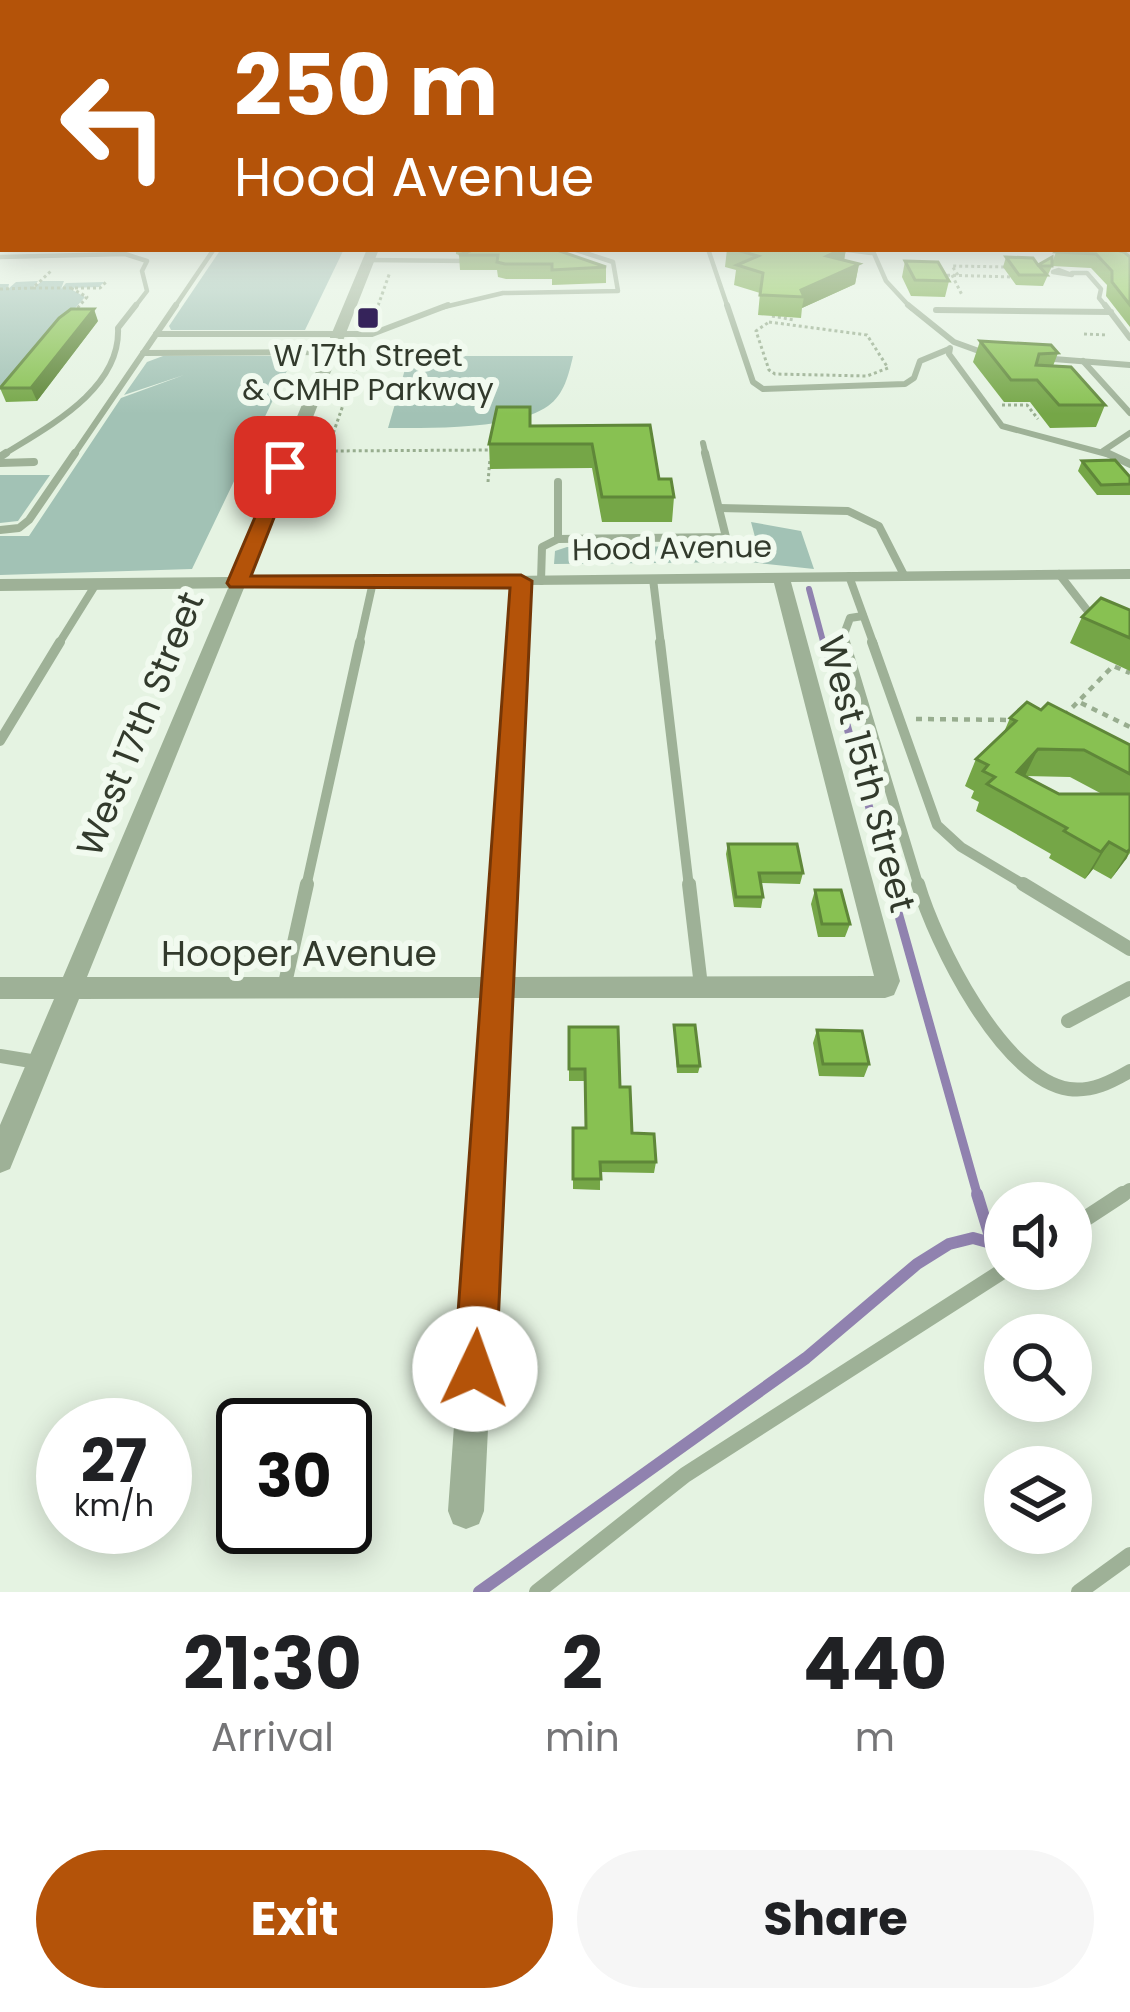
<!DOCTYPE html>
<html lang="en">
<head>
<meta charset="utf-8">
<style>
	:root { --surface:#fff; --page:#f6f6f6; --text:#202124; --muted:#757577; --accent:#b45309 }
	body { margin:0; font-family:Poppins,sans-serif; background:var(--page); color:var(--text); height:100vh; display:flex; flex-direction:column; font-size:45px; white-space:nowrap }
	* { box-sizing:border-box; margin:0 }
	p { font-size:39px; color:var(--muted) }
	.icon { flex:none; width:66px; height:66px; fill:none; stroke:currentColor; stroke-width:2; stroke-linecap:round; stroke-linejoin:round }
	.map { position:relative; height:1592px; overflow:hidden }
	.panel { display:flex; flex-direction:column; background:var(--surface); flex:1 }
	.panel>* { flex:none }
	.banner { position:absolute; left:0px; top:0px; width:1131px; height:252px; box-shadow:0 6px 30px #0003; background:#b45309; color:#fff; overflow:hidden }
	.controls { position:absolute; left:984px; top:1182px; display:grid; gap:24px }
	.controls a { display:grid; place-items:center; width:108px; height:108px; border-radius:50%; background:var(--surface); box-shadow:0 6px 30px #0003; font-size:60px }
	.speed { position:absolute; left:36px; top:1398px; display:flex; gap:24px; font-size:60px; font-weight:700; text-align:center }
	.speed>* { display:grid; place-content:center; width:156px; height:156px; border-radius:50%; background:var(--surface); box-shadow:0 6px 30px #0003; line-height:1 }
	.speed small { font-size:30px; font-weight:400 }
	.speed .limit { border:6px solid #111; border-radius:18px; background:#fff; color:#111 }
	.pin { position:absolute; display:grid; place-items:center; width:102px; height:102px; color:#fff; margin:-51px; border-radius:24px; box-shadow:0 6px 18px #0006 }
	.me { position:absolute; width:132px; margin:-66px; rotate:3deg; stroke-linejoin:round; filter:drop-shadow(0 0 9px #0008) }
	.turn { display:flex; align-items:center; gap:42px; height:252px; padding:0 36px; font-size:54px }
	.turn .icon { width:156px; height:156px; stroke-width:2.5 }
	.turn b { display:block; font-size:84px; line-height:102px }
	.eta { display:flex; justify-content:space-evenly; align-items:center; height:204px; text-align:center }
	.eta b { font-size:72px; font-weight:700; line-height:84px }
	.cta { display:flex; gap:24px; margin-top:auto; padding:24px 36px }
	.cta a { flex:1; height:138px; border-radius:72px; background:var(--accent); color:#fff; font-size:48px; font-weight:700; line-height:138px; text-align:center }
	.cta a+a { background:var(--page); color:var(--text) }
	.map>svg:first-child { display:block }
	.green { fill:#a2c2b5 }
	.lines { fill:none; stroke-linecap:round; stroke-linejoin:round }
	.stream-far3 { stroke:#9082af; stroke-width:6 }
	.stream-far2 { stroke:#9082af; stroke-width:8 }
	.stream-far1 { stroke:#9082af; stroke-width:9 }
	.stream { stroke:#9082af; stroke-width:12 }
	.path-far1 { stroke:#98ad8f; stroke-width:3; stroke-dasharray:3 3; stroke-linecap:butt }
	.path { stroke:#98ad8f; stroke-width:4.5; stroke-dasharray:6 6; stroke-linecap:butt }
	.service-far5 { stroke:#9eb197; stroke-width:4.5 }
	.service-far4 { stroke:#9eb197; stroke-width:6 }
	.service-far3 { stroke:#9eb197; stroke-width:8 }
	.service-far2 { stroke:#9eb197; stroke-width:10 }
	.service-far1 { stroke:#9eb197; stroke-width:14 }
	.service { stroke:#9eb197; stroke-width:16 }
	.minor { fill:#9eb197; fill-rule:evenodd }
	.tertiary { fill:#9eb197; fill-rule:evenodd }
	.wall { fill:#75a647; fill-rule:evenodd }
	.shaded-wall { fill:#5f8739 }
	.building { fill:#88c152; stroke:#5f8739; stroke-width:3 }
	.route { fill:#b45309; stroke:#753606; stroke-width:3 }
	.poi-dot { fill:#35235a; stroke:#f1faef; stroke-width:4.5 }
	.labels { text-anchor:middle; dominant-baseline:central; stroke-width:12; stroke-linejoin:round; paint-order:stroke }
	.far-poi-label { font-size:30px; fill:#323a2c; stroke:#f1faef }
	.far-street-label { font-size:30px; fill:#323a2c; stroke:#f1faef }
	.street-label { font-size:36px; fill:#323a2c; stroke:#f1faef }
</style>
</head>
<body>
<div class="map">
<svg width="1130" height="1592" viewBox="0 0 1130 1592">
	<rect width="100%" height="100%" fill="#e5f3e2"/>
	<g class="green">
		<polygon points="221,249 344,249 305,330 171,330 169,326"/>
		<polygon points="38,281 32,289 42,281 64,281 61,289 66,283 104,282 99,287 69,288 85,297 62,323 46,333 6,386 0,386 0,284 9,284 8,289 16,282"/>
		<polygon points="163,356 294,356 192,569 0,575 0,536 29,536 121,398 184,375 124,395 147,362"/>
		<path d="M418,356H573C569,374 564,395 548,406C514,430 430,428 388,428L408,359Z"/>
		<polygon points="0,475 50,475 18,521 0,523"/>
		<polygon points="751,522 801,531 814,569 749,562 554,564 555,551 567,547 744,546 755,537"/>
	</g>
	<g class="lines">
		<polyline class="stream-far3" points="809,589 824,645"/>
		<polyline class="stream-far2" points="824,642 891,887"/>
		<polyline class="stream-far1" points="890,884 978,1197"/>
		<g class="stream">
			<polyline points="977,1194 996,1256"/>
			<polyline points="479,1592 806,1358 917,1264 949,1244 973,1238 991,1243"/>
		</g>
		<g class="path-far1">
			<polyline points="941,275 1014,277"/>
			<polyline points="952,275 962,295"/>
			<polyline points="958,275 952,266 1007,267"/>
			<polyline points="33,288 100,288 107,281"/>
			<polyline points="71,288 87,297 75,311"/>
			<polyline points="0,289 33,288 52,270"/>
			<polyline points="772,316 794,320"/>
			<polyline points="374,317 390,272"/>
			<polygon points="769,322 867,335 888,368 867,376 775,374 769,370 756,331"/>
			<polyline points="1084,334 1108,335"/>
			<polyline points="364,345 327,451 491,450"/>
			<polyline points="1002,405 1027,405 1038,419"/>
			<polyline points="488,482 490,458"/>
		</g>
		<g class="path">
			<polyline points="1081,703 1130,727"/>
			<polyline points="1064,716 1113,666 1130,673"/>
			<polyline points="916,719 1013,720"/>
		</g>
		<g class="service-far5">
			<polyline points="708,249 728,308"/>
			<polyline points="840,249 871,253"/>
			<polyline points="872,249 886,281 911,308"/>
			<polyline points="1119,249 1130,255"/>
			<polyline points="0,257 125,254 147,261 142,271 147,291 134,308"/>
			<polyline points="369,260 467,261"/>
			<polygon points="1059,270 1072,275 1053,272"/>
			<polyline points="1072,273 1087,273 1101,289 1099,298 1107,308"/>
			<polyline points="174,308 214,249"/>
			<polyline points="440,308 503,293 618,291 613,262 573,249"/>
		</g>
		<g class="service-far4">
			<polyline points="727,305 753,382 763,389 905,384 914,378 920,361 949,349"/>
			<polyline points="908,305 954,342 987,354"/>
			<polyline points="1105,305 1130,338"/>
			<polyline points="936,310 1111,312"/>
			<polyline points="156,334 372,334 448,305"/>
			<polyline points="950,348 949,354 1002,426 1114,456"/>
			<polyline points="143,353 332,352"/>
			<polyline points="1041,358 1130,365"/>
			<polyline points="1083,361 1130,413"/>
			<polyline points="703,443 706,456"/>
			<polyline points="1103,451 1130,433"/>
			<path d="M1,456C47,427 121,390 118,328L136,305"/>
			<polyline points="73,456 176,305"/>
		</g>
		<g class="service-far3">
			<polyline points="1107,453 1130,464"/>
			<polyline points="0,457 6,453"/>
			<polyline points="0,463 34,462"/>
			<polyline points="719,508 848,511 879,526 904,575"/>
			<polyline points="0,530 19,528 29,520 75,453"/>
			<polyline points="558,539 726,537 705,453"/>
			<polyline points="1059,574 1094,619"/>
			<polyline points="849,576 874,645"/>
			<polyline points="653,579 661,645"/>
			<polyline points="541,581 542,547 558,539 558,482"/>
			<polyline points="58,645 96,584"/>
			<polyline points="359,645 373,582"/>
			<polyline points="846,645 843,637 850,618 863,616"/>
		</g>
		<g class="service-far2">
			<polyline points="660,642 689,887"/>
			<polyline points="845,642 919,887"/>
			<polyline points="872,642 937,825 961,847 1028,887"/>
			<polyline points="0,741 60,642"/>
			<polyline points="306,887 360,642"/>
		</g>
		<g class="service-far1">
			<polyline points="689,884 701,986"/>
			<path d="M918,884C935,942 1002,1079 1069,1089C1092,1092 1111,1082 1130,1071"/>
			<polyline points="1023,884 1130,949"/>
			<polyline points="284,988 307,884"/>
			<polyline points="1068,1021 1130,988"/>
			<polyline points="0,1056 37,1062"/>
			<polyline points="1119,1197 1130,1190"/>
		</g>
		<g class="service">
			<polyline points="1071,1228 1123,1194"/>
			<polyline points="537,1592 685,1475 1006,1269"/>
			<polyline points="1079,1592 1130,1555"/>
		</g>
		<g class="minor">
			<rect x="1128" y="231" width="2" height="6"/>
			<path d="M1130,569V579L791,582L900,981L894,995L885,998H509L484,1511L479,1524L466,1529L453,1524L448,1511L484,998L79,999L10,1169L0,1173V1125L54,999H0V977H63L232,579ZM774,583L874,976L510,977L529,585ZM512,585L485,977H87L244,588Z"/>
		</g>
		<polygon class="tertiary" points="367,249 379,249 246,588 0,591 0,579 230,577"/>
	</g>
	<g class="wall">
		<polygon points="456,249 554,249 606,267 606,283 552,285 552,279 506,279 498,277 497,270 460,270 459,255 456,254"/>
		<polygon points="727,249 846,249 844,260 859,264 855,284 802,308 801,318 758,315 760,293 734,285 736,270 725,267"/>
		<polygon points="1056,252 1130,257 1130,327 1106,296 1107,285 1091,268 1052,266 1043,286 1016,285 1003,267 1006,257 1038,265 1052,263"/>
		<polygon points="905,261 949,281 945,297 911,296 902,277"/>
		<polygon points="98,321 37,401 6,402 0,388"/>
		<polygon points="980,341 1058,353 1053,366 1105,405 1096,427 1050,428 1030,402 1004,402 973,362"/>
		<polygon points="650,425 659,479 674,497 672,522 602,522 592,468 490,469 489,444 531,426"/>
		<polygon points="1082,461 1130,477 1130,495 1097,495 1078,471"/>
		<polygon points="1130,610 1130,671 1070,643 1082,617"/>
		<path d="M1041,710L1130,745V853L1111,879L1093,869L1085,879L1049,858L1051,854L976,811L979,802L971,798L974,791L965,786L976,759L1004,732L1010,718ZM1026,776L1070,777L1102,794H1059Z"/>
		<polygon points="728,844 803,873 800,884 761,883 763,897 761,908 734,907 726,854"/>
		<polygon points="815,890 850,924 845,937 818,937 811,904"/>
		<polygon points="674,1025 700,1066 698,1073 677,1073"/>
		<polygon points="569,1027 620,1087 632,1133 656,1162 654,1173 600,1172 600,1190 573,1189 573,1128 585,1128 585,1081 569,1081"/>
		<polygon points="817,1030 869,1064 864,1077 819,1076 813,1043"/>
	</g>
	<g class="shaded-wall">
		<polygon points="842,249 846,249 843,266 827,256"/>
		<polygon points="859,264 855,284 802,308 804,297 801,290"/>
		<polygon points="94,309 98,321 37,401 31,388"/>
		<polygon points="1038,749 1025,776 1017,772"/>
		<polygon points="1109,842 1093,869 1085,879 1101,852"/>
		<polygon points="1130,849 1127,858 1111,879"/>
	</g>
	<g class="building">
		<polygon points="471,249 554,249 606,267 552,270 552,264 505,264 497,262 498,255 459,255 470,251"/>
		<polygon points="733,249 842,249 827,256 859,264 801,290 804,297 760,295 763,273 737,265 758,256"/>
		<polygon points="1060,249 1113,249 1124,252 1130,257 1130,305 1112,282 1112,271 1096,254 1056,252"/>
		<polygon points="1006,257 1033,258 1038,265 1052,257 1052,266 1039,266 1047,275 1019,275"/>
		<polygon points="905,261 938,262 949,281 915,280"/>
		<polygon points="71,309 94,309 31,388 0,388 59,318"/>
		<polygon points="980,341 1051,345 1058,353 1039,354 1036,365 1071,367 1105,405 1059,405 1037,380 1011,380"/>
		<polygon points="497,407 530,407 530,426 650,425 659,479 671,479 674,497 602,497 592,444 489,444"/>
		<polygon points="1115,460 1130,477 1130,484 1101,485 1082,461"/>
		<polygon points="1101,598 1130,610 1130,638 1082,617"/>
		<polygon points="1027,702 1041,710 1048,703 1130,745 1130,774 1084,750 1038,749 1017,772 1059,794 1130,794 1130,849 1127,852 1109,842 1101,852 1064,831 1067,828 987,784 995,777 983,771 988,765 976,759 1016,721 1010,718"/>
		<polygon points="728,844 797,844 803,873 759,873 763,897 736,897"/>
		<polygon points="815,890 841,890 850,924 822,924"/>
		<polygon points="674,1025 695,1025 700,1066 678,1066"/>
		<polygon points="569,1027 618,1027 620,1087 630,1087 632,1133 654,1134 656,1162 600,1162 601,1179 573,1179 573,1128 586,1128 585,1069 569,1069"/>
		<polygon points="817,1030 862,1031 869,1064 823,1064"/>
	</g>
	<linearGradient id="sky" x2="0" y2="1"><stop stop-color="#85a0d1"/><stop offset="0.46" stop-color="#f3faf2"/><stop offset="1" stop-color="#f3faf2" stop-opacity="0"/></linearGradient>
	<rect width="1130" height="414" fill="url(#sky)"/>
	<polygon class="route" points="278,463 294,467 251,576 521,575 532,581 496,1369 490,1384 475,1390 460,1384 454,1369 510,588 230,587 227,583"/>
	<rect class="poi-dot" x="356" y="306" width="24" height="24" rx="6"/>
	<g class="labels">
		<g class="far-poi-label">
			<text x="368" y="355">W 17th Street<tspan x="368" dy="34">&amp; CMHP Parkway</tspan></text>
		</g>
		<g class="far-street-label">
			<text transform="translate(672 548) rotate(-1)">Hood Avenue</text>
		</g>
		<g class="street-label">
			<text transform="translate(140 724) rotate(-68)">West 17th Street</text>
			<text transform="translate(867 774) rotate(75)">West 15th Street</text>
			<text x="299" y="953">Hooper Avenue</text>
		</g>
	</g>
</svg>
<div class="controls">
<a><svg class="icon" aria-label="sound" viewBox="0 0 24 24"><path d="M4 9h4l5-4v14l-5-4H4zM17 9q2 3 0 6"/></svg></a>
<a><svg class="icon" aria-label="search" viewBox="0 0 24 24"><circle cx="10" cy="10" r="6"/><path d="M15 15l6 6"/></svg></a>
<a><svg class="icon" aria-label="layers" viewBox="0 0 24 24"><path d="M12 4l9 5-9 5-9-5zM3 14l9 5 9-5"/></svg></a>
</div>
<div class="speed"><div>27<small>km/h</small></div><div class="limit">30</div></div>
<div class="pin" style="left:285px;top:467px;background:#d93025"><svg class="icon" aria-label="arrive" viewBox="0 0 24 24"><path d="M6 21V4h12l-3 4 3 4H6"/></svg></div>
<svg class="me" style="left:475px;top:1369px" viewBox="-20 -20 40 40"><circle r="19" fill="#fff"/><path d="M0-13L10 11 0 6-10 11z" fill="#b45309"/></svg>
<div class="banner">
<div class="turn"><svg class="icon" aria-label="left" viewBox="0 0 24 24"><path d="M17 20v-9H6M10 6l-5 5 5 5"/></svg><div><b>250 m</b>Hood Avenue</div></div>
</div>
</div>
<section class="panel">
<div class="eta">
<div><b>21:30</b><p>Arrival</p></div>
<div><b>2</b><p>min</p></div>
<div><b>440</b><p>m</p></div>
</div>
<div class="cta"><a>Exit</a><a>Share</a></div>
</section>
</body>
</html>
